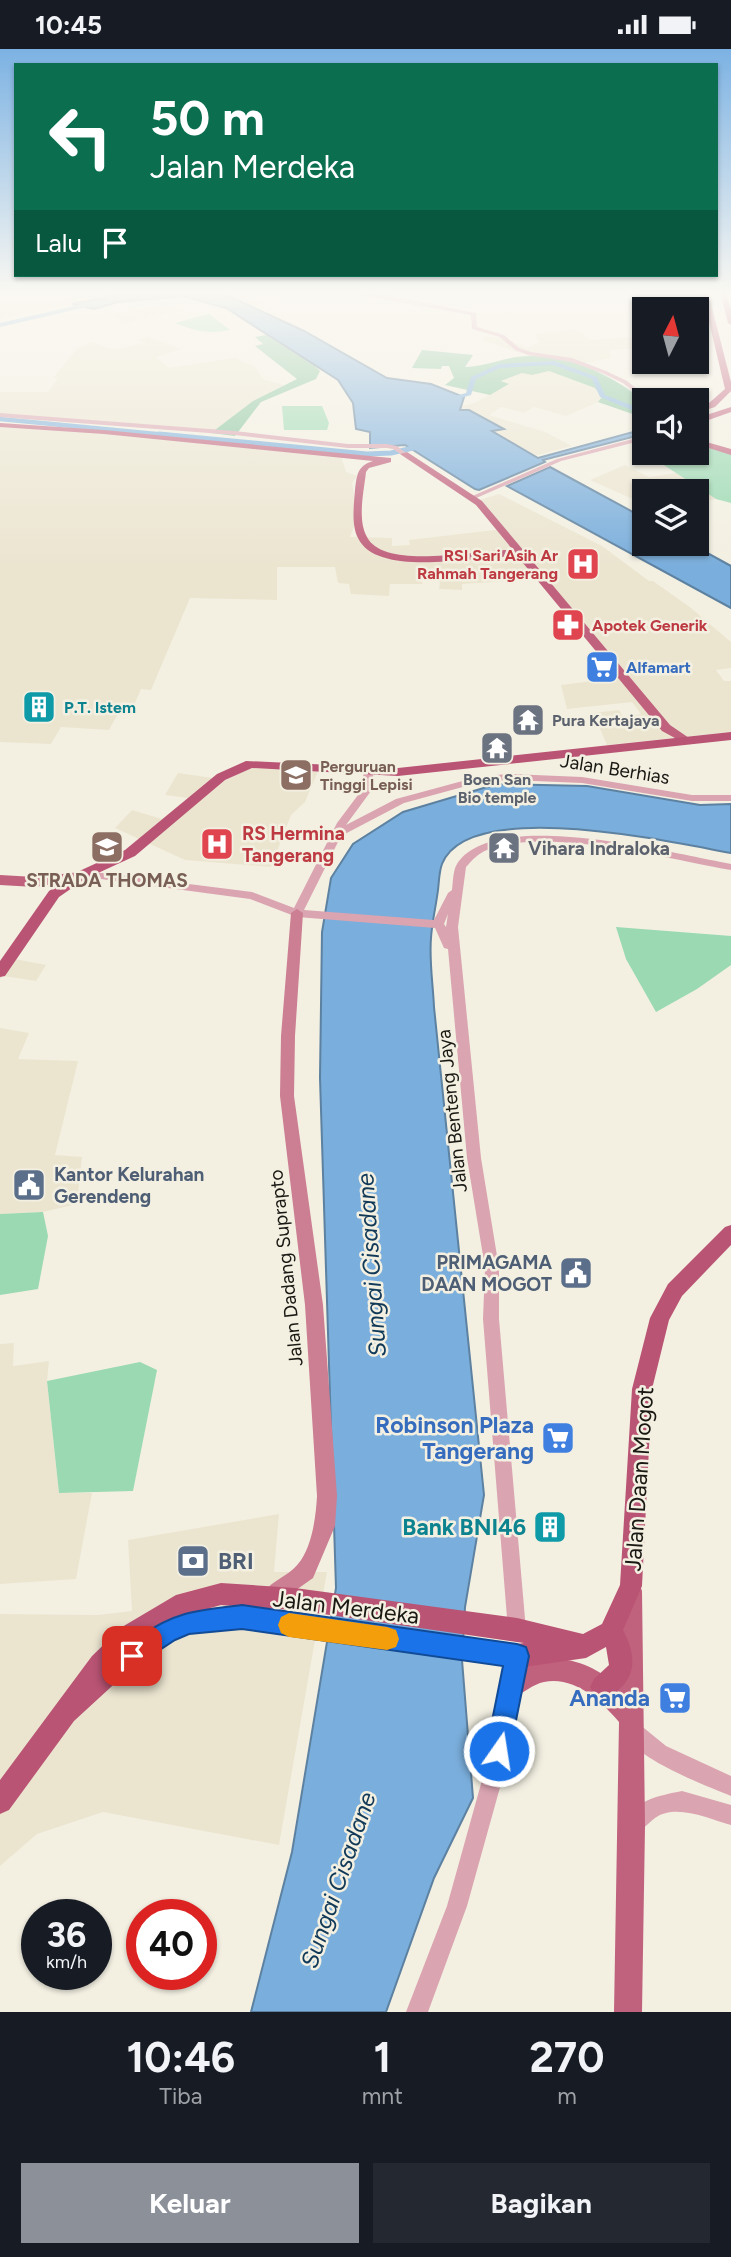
<!DOCTYPE html>
<html lang="id">
<head>
<meta charset="utf-8">
<style>
	:root { --surface:#171b24; --page:#242831; --text:#f1f3f6; --muted:#9ea1a6; --accent:#8c9099 }
	body { margin:0; font-family:Figtree,sans-serif; background:var(--page); color:var(--text); height:100vh; display:flex; flex-direction:column; font-size:26px; white-space:nowrap }
	* { box-sizing:border-box; margin:0 }
	p { font-size:23px; color:var(--muted) }
	.icon { flex:none; width:38px; height:38px; fill:none; stroke:currentColor; stroke-width:2; stroke-linecap:round; stroke-linejoin:round }
	.map { position:relative; height:1963px; overflow:hidden }
	.details { display:flex; flex-direction:column; background:var(--surface); flex:1 }
	.details>* { flex:none }
	.guide { position:absolute; left:14px; top:14px; width:704px; height:214px; border-radius:0px; box-shadow:0 2px 5px #0004; background:#0b6e4f; color:#fff; overflow:hidden }
	.needle { width:46px; rotate:6deg }
	.controls { position:absolute; left:632px; top:248px; display:grid; gap:14px }
	.controls a { display:grid; place-items:center; width:77px; height:77px; border-radius:0px; background:var(--surface); box-shadow:0 2px 5px #0004; font-size:35px }
	.speed { position:absolute; left:21px; top:1850px; display:flex; gap:14px; font-size:35px; font-weight:700; text-align:center }
	.speed>* { display:grid; place-content:center; width:91px; height:91px; border-radius:50%; background:var(--surface); box-shadow:0 2px 5px #0004; line-height:1 }
	.speed small { font-size:18px; font-weight:400 }
	.speed .limit { border:10px solid #d22; background:#fff; color:#111 }
	.pin { position:absolute; display:grid; place-items:center; width:60px; height:60px; color:#fff; margin:-30px; border-radius:14px; box-shadow:0 4px 10px #0006 }
	.me { position:absolute; width:77px; margin:-38px; rotate:13deg; stroke-linejoin:round; filter:drop-shadow(0 0 5px #0008) }
	.turn { display:flex; align-items:center; gap:24px; height:147px; padding:0 21px; font-size:32px }
	.turn .icon { width:91px; height:91px; stroke-width:2.5 }
	.turn b { display:block; font-size:49px; line-height:60px }
	.then { display:flex; align-items:center; height:66px; padding:0 21px; background:#0003; gap:14px; font-size:26px }
	.eta { display:flex; justify-content:space-evenly; align-items:center; height:119px; text-align:center }
	.eta b { font-size:42px; font-weight:700; line-height:49px }
	.button { display:flex; gap:14px; margin-top:auto; padding:14px 21px }
	.button a { flex:1; height:80px; border-radius:0px; background:var(--accent); color:#fff; font-size:28px; font-weight:700; line-height:80px; text-align:center }
	.button a+a { background:var(--page); color:var(--text) }
	.status { display:flex; justify-content:space-between; align-items:center; height:49px; padding:0 35px; background:var(--surface); direction:ltr }
	.status svg { height:19px; fill:currentColor }
	.map>svg:first-child { display:block }
	.built { fill:#ebe5d0 }
	.green { fill:#9ad9b2 }
	.forest { fill:#83c39c }
	.water { fill:#7aaedc; stroke:#5d81a0; stroke-width:2 }
	.lines { fill:none; stroke-linecap:round; stroke-linejoin:round }
	.canal-far1 { stroke:#7aaedc; stroke-width:4.5 }
	.canal { stroke:#7aaedc; stroke-width:5 }
	.river { fill:#7aaedc; fill-rule:evenodd }
	.tertiary { fill:#daa4b1; fill-rule:evenodd }
	.secondary { fill:#cc7e92; fill-rule:evenodd }
	.primary { fill:#c0617d; fill-rule:evenodd }
	.trunk { fill:#ba5474; fill-rule:evenodd }
	.route { fill:#1a73e8; stroke:#114b97; stroke-width:2 }
	.slow { fill:#f59e0b }
	.labels { text-anchor:middle; dominant-baseline:central; stroke-width:5; stroke-linejoin:round; paint-order:stroke }
	.far-health-label { font-size:16px; font-weight:bold; fill:#be3a42; stroke:#f3f0e2; text-anchor:end }
	.far-shop-label { font-size:16px; font-weight:bold; fill:#366cbe; stroke:#f3f0e2; text-anchor:start }
	.far-culture-label { font-size:16px; font-weight:bold; fill:#0d838f; stroke:#f3f0e2; text-anchor:start }
	.far-worship-label { font-size:16px; font-weight:bold; fill:#5b616d; stroke:#f3f0e2; text-anchor:start }
	.far-education-label { font-size:16px; font-weight:bold; fill:#785e54; stroke:#f3f0e2; text-anchor:start }
	.street-label { font-size:19px; fill:#191813; stroke:#f3f0e2 }
	.health-label { font-size:19px; font-weight:bold; fill:#be3a42; stroke:#f3f0e2; text-anchor:start }
	.worship-label { font-size:19px; font-weight:bold; fill:#5b616d; stroke:#f3f0e2; text-anchor:start }
	.education-label { font-size:19px; font-weight:bold; fill:#785e54; stroke:#f3f0e2 }
	.service-label { font-size:19px; font-weight:bold; fill:#4e5e75; stroke:#f3f0e2; text-anchor:start }
	.near-shop-label { font-size:23px; font-weight:bold; fill:#366cbe; stroke:#f3f0e2; text-anchor:end }
	.near-street-label { font-size:23px; fill:#191813; stroke:#f3f0e2 }
	.near-culture-label { font-size:23px; font-weight:bold; fill:#0d838f; stroke:#f3f0e2; text-anchor:end }
	.near-service-label { font-size:23px; font-weight:bold; fill:#4e5e75; stroke:#f3f0e2; text-anchor:start }
	.near-water-label { font-size:24px; font-style:italic; fill:#113958; stroke:#f3f0e2 }
</style>
</head>
<body>
<div class="status"><b>10:45</b><svg viewBox="0 0 49 12"><path d="M0 12V9h3v3zM5 12V6h3v6zM10 12V3h3v9zM15 12V0h3v12zM26 1h20v11H26zM47 4h2v5h-2z"/></svg></div>
<div class="map">
<svg width="731" height="1963" viewBox="0 0 731 1963">
	<rect width="100%" height="100%" fill="#f3f0e2"/>
	<g class="built">
		<polygon points="0,243 128,243 0,270"/>
		<polygon points="221,243 263,244 282,243 273,247 280,252 252,257 240,249"/>
		<polygon points="166,256 180,261 125,275 111,265"/>
		<polygon points="575,280 590,291 632,288 644,295 644,299 610,301 610,309 577,315 530,307 482,291 484,288 504,289 526,299 541,293 534,288 538,285"/>
		<polygon points="148,288 181,300 155,308 169,319 235,309 255,318 264,331 285,336 253,352 211,384 0,368 0,343 48,343 58,329 53,329 77,300 92,293 113,301 145,294 139,291"/>
		<polygon points="549,322 595,339 602,348 598,353 566,367 534,358 524,364 501,358 489,366 545,383 572,397 534,407 461,363 462,357 474,354 508,336 500,333 522,324 532,326"/>
		<polygon points="0,374 341,407 346,423 357,427 352,434 358,467 350,488 392,489 392,497 410,496 409,491 503,480 480,451 499,445 602,497 649,532 653,532 691,559 731,593 731,619 716,621 724,632 731,632 731,683 607,696 593,664 619,661 623,668 641,665 632,653 567,660 561,636 616,629 597,601 538,530 462,535 462,541 439,540 440,534 436,528 420,530 423,535 390,535 389,547 351,545 349,535 338,534 335,518 277,518 277,551 190,549 151,641 141,640 131,663 119,663 109,681 61,678 51,695 0,693"/>
		<polygon points="625,416 649,428 676,424 716,450 697,454 696,443 644,443 644,455 590,431"/>
		<polygon points="255,716 319,720 305,753 291,766 271,818 185,811 115,779 132,761 162,770 188,749 165,746 178,724 227,731"/>
		<polygon points="4,908 46,916 36,932 3,927 0,930 0,913"/>
		<polygon points="0,979 29,984 18,1010 78,1012 55,1106 82,1108 77,1155 43,1163 0,1165"/>
		<polygon points="14,1294 13,1317 49,1312 47,1332 59,1444 92,1444 76,1530 0,1535 0,1295"/>
		<polygon points="279,1465 274,1523 327,1523 279,1796 103,1763 37,1785 0,1817 0,1565 98,1566 132,1562 128,1491"/>
	</g>
	<g class="green">
		<path d="M209,265L230,281C208,285 195,282 175,274Z"/>
		<polygon points="282,357 322,357 329,374 327,381 284,381"/>
		<polygon points="697,394 731,403 731,454 716,450 653,409 668,404 696,404"/>
		<polygon points="616,878 731,887 731,916 697,940 656,963 626,910"/>
		<polygon points="43,1163 48,1187 38,1240 0,1246 0,1165"/>
		<polygon points="140,1313 157,1321 133,1442 59,1444 47,1332"/>
	</g>
	<g class="forest">
		<polygon points="266,286 316,318 320,322 316,330 261,353 235,387 211,384 253,352 297,330 255,297 263,295 255,288"/>
		<path d="M422,301L473,306L465,318C486,318 507,307 529,307C572,306 612,327 645,352L644,369L598,353L602,348L595,339L549,322L532,326L522,324L501,332L509,335L490,346L445,336L454,329L449,317H442L441,320L412,319Z"/>
	</g>
	<g class="water">
		<polygon points="132,243 214,243 233,249 304,282 387,329 431,335 464,348 460,361 469,361 504,380 492,382 538,409 644,380 644,385 543,411 545,413 479,441 475,440 405,396 370,399 370,383 356,380 353,354 338,331 226,259 183,247 118,253 94,260 72,255"/>
		<polygon points="550,418 644,469 644,495 691,495 731,517 731,559 507,437"/>
		<path d="M497,735L587,737L700,756L731,755V804C675,794 469,747 442,815C439,823 439,833 438,841C436,857 432,873 431,889C429,911 433,935 434,958L484,1446L465,1558L462,1611L473,1749L434,1829L386,1963H251L292,1803L336,1539L320,1029L322,883L331,829L353,795L403,763Z"/>
	</g>
	<g class="lines">
		<polyline class="canal-far1" points="0,370 177,387"/>
		<polyline class="canal" points="159,385 367,405 391,404 422,397"/>
		<g class="river">
			<polygon points="97,252 99,255 0,278 0,274"/>
			<polygon points="554,312 597,328 605,346 644,361 644,366 600,348 592,330 553,316 500,319 476,330 471,346 446,353 443,351 466,344 471,328 499,315"/>
		</g>
		<g class="tertiary">
			<path d="M342,243C386,243 432,255 476,264L477,278L504,286L519,299L531,303L572,309L606,322L627,332L652,352H645L623,334L602,324L571,313L528,306L515,301L500,288L472,280L471,266Z"/>
			<polygon points="0,364 235,382 348,395 387,395 397,397 407,405 402,406 393,400 387,399 348,399 235,386 0,368"/>
			<polygon points="644,387 644,391 561,412 474,450 468,449 557,410"/>
			<path d="M369,718L374,721L371,742L346,776L396,750L481,727L511,725L582,728L692,746H731V752H692L582,734L511,731L481,733L404,754L341,787L304,861L434,871L448,844L452,841C453,833 453,821 457,815C493,757 674,805 731,815V821C668,810 545,777 487,801C479,804 472,811 466,818L458,878L481,1109L499,1219V1270L526,1581L523,1587L517,1590L511,1587L508,1581L483,1270L485,1219L467,1109L448,900L444,899L435,879L297,868L250,850L86,828L81,825L86,822L252,843L294,859L337,774L361,742L364,721ZM448,865L446,878L444,875Z"/>
			<polygon points="514,1622 521,1624 523,1631 504,1724 467,1857 428,1963 406,1963 447,1857 484,1724 505,1631 507,1624"/>
			<path d="M632,1672L639,1675L666,1697L731,1727V1747C704,1736 633,1709 622,1682L625,1675Z"/>
			<path d="M682,1742L731,1756V1776C709,1770 676,1754 655,1769C647,1775 642,1782 633,1786L626,1783L623,1776C633,1751 658,1747 682,1742Z"/>
		</g>
		<path class="secondary" d="M297,860L303,864L295,987L294,1047L323,1256L337,1447L335,1477L313,1529L272,1558L265,1555L262,1548C268,1532 288,1528 298,1515C312,1499 316,1467 317,1447L305,1256L280,1047L281,987L291,864Z"/>
		<g class="primary">
			<polygon points="702,243 708,243 731,333 731,342 715,358 696,364 696,359 709,354 725,340"/>
			<polygon points="720,243 726,243 731,261 731,276 728,274"/>
			<polygon points="731,358 731,363 703,373 696,372 697,369"/>
			<path d="M0,374L104,381L391,409V413L369,419L366,423C364,442 357,470 367,488C385,523 480,499 513,501L476,456L400,405L407,403L482,452L670,676L692,691L686,695L662,682L518,508C481,505 378,531 358,489C351,475 354,456 355,441C357,426 357,417 373,412L104,385L0,378Z"/>
			<polygon points="696,390 731,400 731,406 696,395"/>
			<polygon points="80,823 87,827 85,830 35,838 0,836 0,826 35,828"/>
			<path d="M631,1531L639,1534L642,1542L645,1777L642,1963H614L619,1673C601,1652 575,1627 544,1633C533,1635 524,1644 514,1648L506,1644L502,1636C506,1625 516,1619 526,1615C560,1602 594,1615 619,1638L620,1542L623,1534Z"/>
		</g>
		<g class="trunk">
			<polygon points="731,683 731,691 398,727 252,719 225,731 135,807 85,830 59,848 5,927 0,928 0,912 49,842 75,824 125,801 217,725 246,712 398,719"/>
			<path d="M731,1176V1196L682,1247L669,1271L652,1340L642,1537L623,1581C639,1611 636,1636 602,1650L594,1646L590,1638L594,1630L609,1616L606,1598L586,1609L517,1619L242,1580L190,1585L175,1591L123,1627L74,1672L9,1761L0,1765V1731L92,1607L122,1578L176,1546L221,1534L295,1539L517,1569L583,1585L602,1575L620,1536L632,1340L650,1269L668,1235L725,1178ZM221,1556L233,1557L210,1559ZM261,1559L295,1561L524,1594L517,1595Z"/>
		</g>
	</g>
	<linearGradient id="sky" x2="0" y2="1"><stop stop-color="#7cb2e3"/><stop offset="0.47" stop-color="#faf8f2"/><stop offset="1" stop-color="#faf8f2" stop-opacity="0"/></linearGradient>
	<rect width="731" height="518" fill="url(#sky)"/>
	<path class="route" d="M242,1556L517,1595L526,1598L529,1607L508,1711L499,1715L490,1711L486,1702L503,1617L242,1580L189,1585L175,1591L132,1619L124,1615L121,1607C125,1597 131,1594 139,1588C176,1562 198,1561 242,1556Z"/>
	<polygon class="slow" points="289,1564 387,1578 396,1581 399,1590 396,1598 387,1601 289,1588 281,1584 278,1576 281,1568"/>
	<defs>
		<symbol id="hospital-square" viewBox="-11 -11 22 22"><rect x="-9" y="-9" width="18" height="18" rx="4" fill="#e0444e" stroke="#f3f0e2"/><path d="M-5-5h3v3.5h4V-5h3V5h-3V1.5h-4V5h-3Z" fill="#fff"/></symbol>
		<symbol id="pharmacy-square" viewBox="-11 -11 22 22"><rect x="-9" y="-9" width="18" height="18" rx="4" fill="#e0444e" stroke="#f3f0e2"/><path d="M-2-6h4v4h4v4h-4v4h-4v-4h-4v-4h4Z" fill="#fff"/></symbol>
		<symbol id="supermarket-square" viewBox="-11 -11 22 22"><rect x="-9" y="-9" width="18" height="18" rx="4" fill="#3f7fe0" stroke="#f3f0e2"/><path d="M-6-5.5h2.5l.6 2H6L4.5 2H-2.5L-4.4-4H-6ZM-1.5 3.2a1.3 1.3 0 1 0 .1 0ZM3 3.2a1.3 1.3 0 1 0 .1 0Z" fill="#fff"/></symbol>
		<symbol id="building-square" viewBox="-11 -11 22 22"><rect x="-9" y="-9" width="18" height="18" rx="4" fill="#0f9aa8" stroke="#f3f0e2"/><path d="M-4-6H4V6H1V3H-1V6H-4ZM-2.5-4.3h1.7v1.8h-1.7ZM.8-4.3h1.7v1.8H.8ZM-2.5-1h1.7V.8h-1.7ZM.8-1h1.7V.8H.8Z" fill="#fff"/></symbol>
		<symbol id="temple-square" viewBox="-11 -11 22 22"><rect x="-9" y="-9" width="18" height="18" rx="4" fill="#6b7280" stroke="#f3f0e2"/><path d="M0-6L5-2H3V0L6.5 2.5H4V6H1.5V3h-3V6H-4V2.5H-6.5L-3 0V-2H-5Z" fill="#fff"/></symbol>
		<symbol id="university-square" viewBox="-11 -11 22 22"><rect x="-9" y="-9" width="18" height="18" rx="4" fill="#8d6e63" stroke="#f3f0e2"/><path d="M0-5L7-2L0 1L-7-2ZM-4 1L0 2.5L4 1V4Q0 6-4 4Z" fill="#fff"/></symbol>
		<symbol id="school-square" viewBox="-11 -11 22 22"><rect x="-9" y="-9" width="18" height="18" rx="4" fill="#8d6e63" stroke="#f3f0e2"/><path d="M0-5L7-2L0 1L-7-2ZM-4 1L0 2.5L4 1V4Q0 6-4 4Z" fill="#fff"/></symbol>
		<symbol id="civic-square" viewBox="-11 -11 22 22"><rect x="-9" y="-9" width="18" height="18" rx="4" fill="#5c6f8a" stroke="#f3f0e2"/><path d="M-.6-6.5H3V-4.5H.6V-3L4-1V1h2V6H-6V1h2V-1L-.6-3ZM-1.2 2.5V6h2.4V2.5Z" fill="#fff"/></symbol>
		<symbol id="bank-square" viewBox="-11 -11 22 22"><rect x="-9" y="-9" width="18" height="18" rx="4" fill="#5c6f8a" stroke="#f3f0e2"/><path d="M-6-4H6V4H-6ZM0-2.3a2.3 2.3 0 1 0 0 4.6a2.3 2.3 0 1 0 0-4.6Z" fill="#fff"/></symbol>
	</defs>
	<g fill-rule="evenodd">
		<use href="#hospital-square" x="564" y="496" width="38" height="38"/>
		<use href="#pharmacy-square" x="549" y="557" width="38" height="38"/>
		<use href="#supermarket-square" x="583" y="599" width="38" height="38"/>
		<use href="#building-square" x="20" y="639" width="38" height="38"/>
		<use href="#temple-square" x="509" y="652" width="38" height="38"/>
		<use href="#temple-square" x="478" y="680" width="38" height="38"/>
		<use href="#university-square" x="277" y="707" width="38" height="38"/>
		<use href="#hospital-square" x="198" y="776" width="38" height="38"/>
		<use href="#school-square" x="88" y="779" width="38" height="38"/>
		<use href="#temple-square" x="485" y="780" width="38" height="38"/>
		<use href="#civic-square" x="10" y="1117" width="38" height="38"/>
		<use href="#civic-square" x="557" y="1205" width="38" height="38"/>
		<use href="#supermarket-square" x="539" y="1370" width="38" height="38"/>
		<use href="#building-square" x="531" y="1459" width="38" height="38"/>
		<use href="#bank-square" x="174" y="1493" width="38" height="38"/>
		<use href="#supermarket-square" x="656" y="1630" width="38" height="38"/>
	</g>
	<g class="labels">
		<g class="far-health-label">
			<text x="558" y="506">RSI Sari Asih Ar<tspan x="558" dy="18">Rahmah Tangerang</tspan></text>
			<text x="592" y="576" text-anchor="start">Apotek Generik</text>
		</g>
		<g class="far-shop-label">
			<text x="626" y="618">Alfamart</text>
		</g>
		<g class="far-culture-label">
			<text x="64" y="658">P.T. Istem</text>
		</g>
		<g class="far-worship-label">
			<text x="552" y="671">Pura Kertajaya</text>
			<text x="497" y="730" text-anchor="middle">Boen San<tspan x="497" dy="18">Bio temple</tspan></text>
		</g>
		<g class="far-education-label">
			<text x="320" y="717">Perguruan<tspan x="320" dy="18">Tinggi Lepisi</tspan></text>
		</g>
		<g class="street-label">
			<text transform="translate(615 720) rotate(9)">Jalan Berhias</text>
			<text transform="translate(452 1062) rotate(-96)">Jalan Benteng Jaya</text>
			<text transform="translate(286 1219) rotate(-96)">Jalan Dadang Suprapto</text>
		</g>
		<g class="health-label">
			<text x="242" y="784">RS Hermina<tspan x="242" dy="22">Tangerang</tspan></text>
		</g>
		<g class="worship-label">
			<text x="528" y="799">Vihara Indraloka</text>
		</g>
		<g class="education-label">
			<text x="107" y="831">STRADA THOMAS</text>
		</g>
		<g class="service-label">
			<text x="54" y="1125">Kantor Kelurahan<tspan x="54" dy="22">Gerendeng</tspan></text>
			<text x="552" y="1213" text-anchor="end">PRIMAGAMA<tspan x="552" dy="22">DAAN MOGOT</tspan></text>
		</g>
		<g class="near-shop-label">
			<text x="534" y="1376">Robinson Plaza<tspan x="534" dy="26">Tangerang</tspan></text>
			<text x="650" y="1649">Ananda</text>
		</g>
		<g class="near-street-label">
			<text transform="translate(639 1430) rotate(-86)">Jalan Daan Mogot</text>
			<text transform="translate(346 1558) rotate(7)">Jalan Merdeka</text>
		</g>
		<g class="near-culture-label">
			<text x="526" y="1478">Bank BNI46</text>
		</g>
		<g class="near-service-label">
			<text x="218" y="1512">BRI</text>
		</g>
		<g class="near-water-label">
			<text transform="translate(371 1216) rotate(-94)">Sungai Cisadane</text>
			<text transform="translate(338 1831) rotate(-71)">Sungai Cisadane</text>
		</g>
	</g>
</svg>
<div class="controls">
<a><svg class="needle" viewBox="-14 -14 28 28"><path d="M0-13l5 13h-10z" fill="#e53935"/><path d="M0 13l5-13h-10z" fill="#9ea1a6"/></svg></a>
<a><svg class="icon" aria-label="sound" viewBox="0 0 24 24"><path d="M4 9h4l5-4v14l-5-4H4zM17 9q2 3 0 6"/></svg></a>
<a><svg class="icon" aria-label="layers" viewBox="0 0 24 24"><path d="M12 4l9 5-9 5-9-5zM3 14l9 5 9-5"/></svg></a>
</div>
<div class="speed"><div>36<small>km/h</small></div><div class="limit">40</div></div>
<div class="pin" style="left:132px;top:1607px;background:#d93025"><svg class="icon" aria-label="arrive" viewBox="0 0 24 24"><path d="M6 21V4h12l-3 4 3 4H6"/></svg></div>
<svg class="me" style="left:499px;top:1702px" viewBox="-20 -20 40 40"><circle r="17" fill="#1a73e8" stroke="#fff" stroke-width="3"/><path d="M0-11L8 9 0 5-8 9z" fill="#fff"/></svg>
<div class="guide">
<div class="turn"><svg class="icon" aria-label="left" viewBox="0 0 24 24"><path d="M17 20v-9H6M10 6l-5 5 5 5"/></svg><div><b>50 m</b>Jalan Merdeka</div></div>
<div class="then">Lalu<svg class="icon" aria-label="arrive" viewBox="0 0 24 24"><path d="M6 21V4h12l-3 4 3 4H6"/></svg></div>
</div>
</div>
<section class="details">
<div class="eta">
<div><b>10:46</b><p>Tiba</p></div>
<div><b>1</b><p>mnt</p></div>
<div><b>270</b><p>m</p></div>
</div>
<div class="button"><a>Keluar</a><a>Bagikan</a></div>
</section>
</body>
</html>
